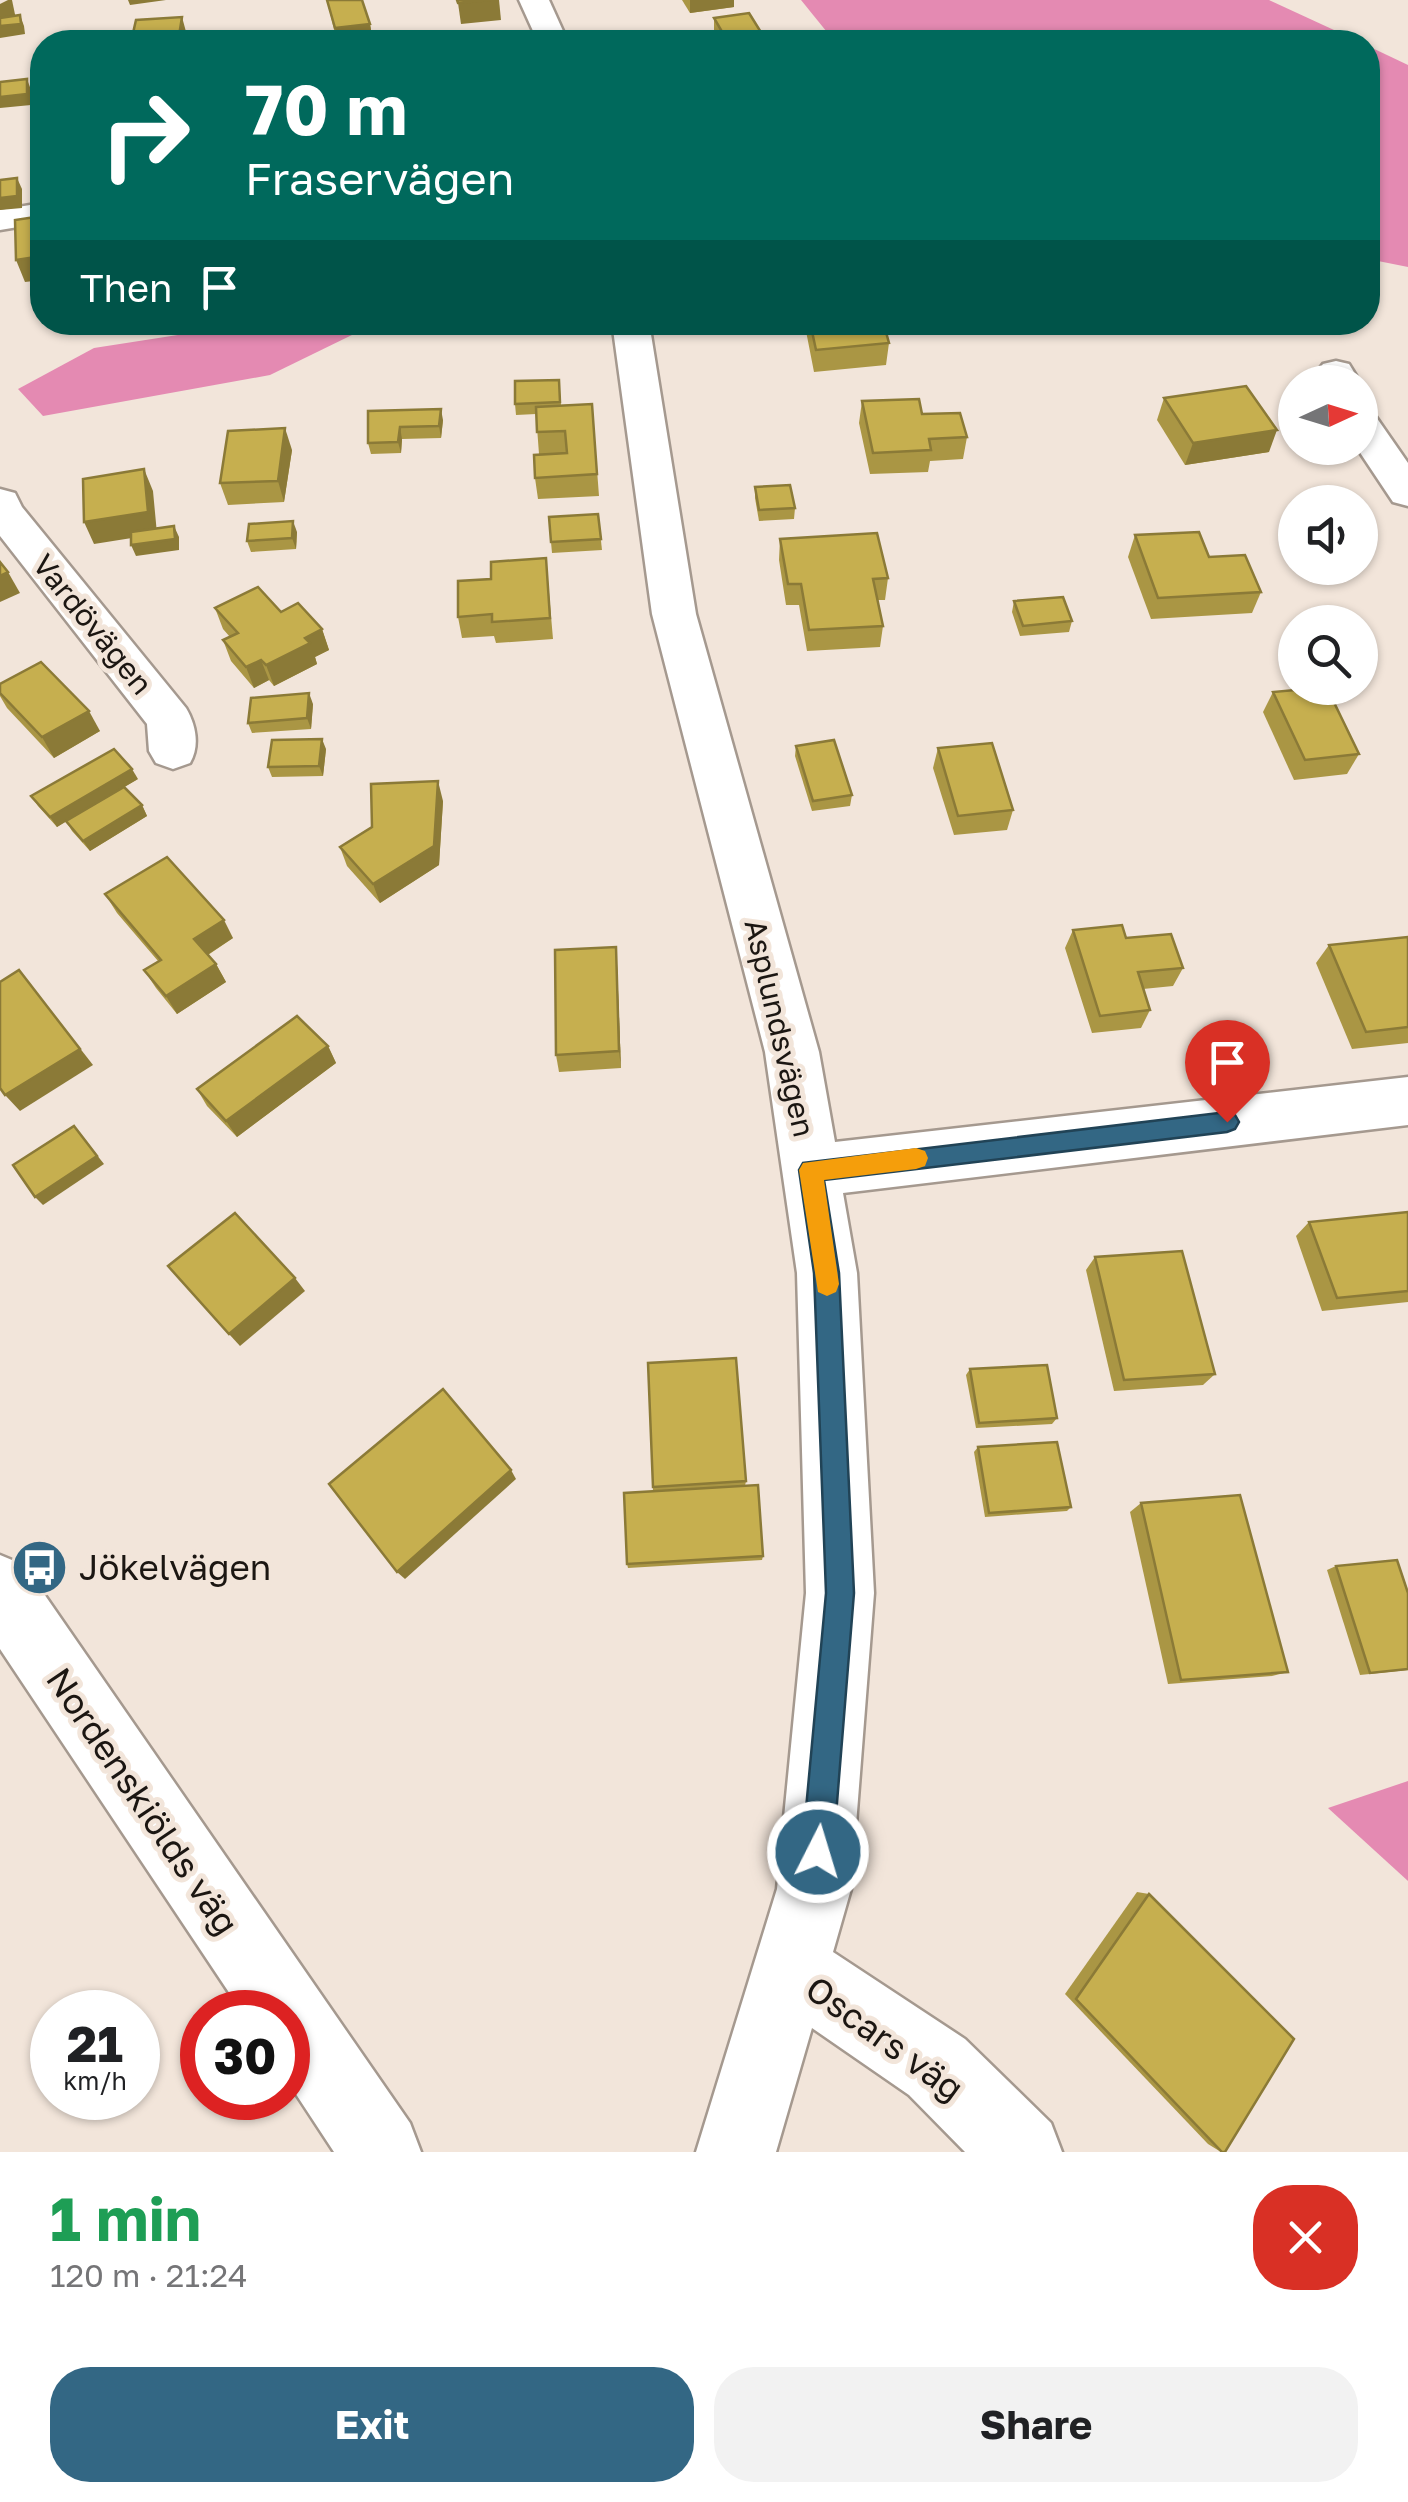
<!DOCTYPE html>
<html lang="en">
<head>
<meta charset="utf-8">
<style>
	:root { --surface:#fff; --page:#f2f2f2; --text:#202124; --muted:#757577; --accent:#336784 }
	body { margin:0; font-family:"Golos Text",sans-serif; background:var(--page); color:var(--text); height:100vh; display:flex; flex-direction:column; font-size:38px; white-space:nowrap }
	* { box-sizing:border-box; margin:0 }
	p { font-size:32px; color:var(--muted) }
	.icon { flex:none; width:55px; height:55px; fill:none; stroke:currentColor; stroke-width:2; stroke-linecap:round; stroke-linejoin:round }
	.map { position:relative; height:2152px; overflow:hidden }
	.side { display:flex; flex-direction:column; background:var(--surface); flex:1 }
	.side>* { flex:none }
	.guide { position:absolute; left:30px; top:30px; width:1350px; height:305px; border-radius:40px; box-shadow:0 2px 8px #0004; background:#00695c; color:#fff; overflow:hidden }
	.needle { width:65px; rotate:86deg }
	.tools { position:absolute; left:1278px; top:365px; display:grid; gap:20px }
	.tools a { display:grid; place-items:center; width:100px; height:100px; border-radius:50%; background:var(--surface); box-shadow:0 2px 8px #0004; font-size:50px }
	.speed { position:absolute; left:30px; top:1990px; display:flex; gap:20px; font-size:50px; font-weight:700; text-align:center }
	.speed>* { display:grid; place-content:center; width:130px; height:130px; border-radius:50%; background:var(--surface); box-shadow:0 2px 8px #0004; line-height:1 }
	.speed small { font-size:25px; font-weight:400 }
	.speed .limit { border:15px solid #d22; background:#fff; color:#111 }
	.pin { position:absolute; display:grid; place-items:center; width:85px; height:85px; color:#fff; margin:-102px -42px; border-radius:50% 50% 50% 0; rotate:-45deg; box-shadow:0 0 10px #0007 }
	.pin .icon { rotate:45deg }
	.me { position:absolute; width:110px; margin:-55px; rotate:5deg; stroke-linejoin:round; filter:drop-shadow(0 0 8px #0008) }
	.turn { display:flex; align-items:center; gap:35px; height:210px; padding:0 50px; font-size:45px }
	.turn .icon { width:130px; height:130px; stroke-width:2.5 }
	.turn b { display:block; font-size:70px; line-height:85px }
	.then { display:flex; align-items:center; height:95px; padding:0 50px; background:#0003; gap:20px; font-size:38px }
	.round { display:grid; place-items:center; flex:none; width:105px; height:105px; border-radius:40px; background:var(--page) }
	.head { display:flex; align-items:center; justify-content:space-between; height:170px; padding:0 50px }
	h1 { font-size:60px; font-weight:700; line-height:75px; color:#1e9e55 }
	.action { display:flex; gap:20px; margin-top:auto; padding:20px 50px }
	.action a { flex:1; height:115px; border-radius:40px; background:var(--accent); color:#fff; font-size:40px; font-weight:700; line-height:115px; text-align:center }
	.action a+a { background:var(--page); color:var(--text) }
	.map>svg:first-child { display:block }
	.forest { fill:#e48ab2 }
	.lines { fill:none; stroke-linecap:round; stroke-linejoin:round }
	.street-casing { stroke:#a5998f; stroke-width:5 }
	.street { fill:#fff; fill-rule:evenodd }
	.wall { fill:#aa9644 }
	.shaded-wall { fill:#8b7a37 }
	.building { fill:#c6af4f; stroke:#8b7a37; stroke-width:2.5 }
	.route { fill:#336784; stroke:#214356; stroke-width:2.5 }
	.slow { fill:#f59e0b }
	.labels { text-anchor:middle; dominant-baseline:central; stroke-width:10; stroke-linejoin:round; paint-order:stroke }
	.street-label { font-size:30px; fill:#1b1612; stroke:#f2e5da }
	.near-poi-label { font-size:35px; fill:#1b1612; stroke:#f2e5da; text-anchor:start }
	.near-street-label { font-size:35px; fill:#1b1612; stroke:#f2e5da }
</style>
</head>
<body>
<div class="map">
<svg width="1408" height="2152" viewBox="0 0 1408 2152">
	<rect width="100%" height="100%" fill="#f2e5da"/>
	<g class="forest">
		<polygon points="801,0 1269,0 1360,42 835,42"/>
		<polygon points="1368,46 1408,65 1408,267 1368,259"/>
		<polygon points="255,323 322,323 354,334 270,375 43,416 18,389 94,348"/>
		<polygon points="1408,1781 1408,1881 1328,1808"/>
	</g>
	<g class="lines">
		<defs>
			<g id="street">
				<polygon points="519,0 549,0 568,42 538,42"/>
				<polygon points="42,203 42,223 0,230 0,210"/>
				<polygon points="612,322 649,322 696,614 819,1052 835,1142 1408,1077 1408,1125 843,1193 857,1273 874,1593 851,1889 833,1952 965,2039 1051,2123 1062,2152 965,2152 909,2095 812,2028 776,2152 696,2152 777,1889 806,1593 797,1273 765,1052 652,614"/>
				<polygon points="1336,361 1349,364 1360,382 1322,382 1317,372 1323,364"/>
				<polygon points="1360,411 1374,414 1408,463 1408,506 1393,502 1357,448 1360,448"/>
				<path d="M0,489L15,493L22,507L186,708C196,725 200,746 190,763L173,769L156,763L149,751L147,724L0,536Z"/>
				<polygon points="0,1555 24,1565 410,2123 421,2152 334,2152 288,2082 288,2012 242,2012 0,1649"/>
			</g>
		</defs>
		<use href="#street" class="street-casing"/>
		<use href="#street" class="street"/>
	</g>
	<g class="wall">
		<polygon points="327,0 370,24 373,42 337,42"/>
		<polygon points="682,0 734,0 734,7 690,13"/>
		<polygon points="714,18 767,42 716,42 714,39"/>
		<polygon points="806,322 860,322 861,326 889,343 886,365 814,372 806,331"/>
		<polygon points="559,380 561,405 592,404 599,496 538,499 535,478 539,454 536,414 516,415 515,404"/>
		<polygon points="1164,398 1269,452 1185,465 1157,420"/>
		<polygon points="862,401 922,414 967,437 963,459 930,461 928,472 870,474 859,423"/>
		<polygon points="368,411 443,420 441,438 402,439 401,453 371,454 368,443"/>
		<polygon points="292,450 284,502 228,505 220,483"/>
		<polygon points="755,487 795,508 794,519 759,521 755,498"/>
		<polygon points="598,514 602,550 552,553 551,542"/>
		<polygon points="297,532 296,549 251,552 247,541"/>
		<polygon points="1135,535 1209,557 1261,592 1252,613 1151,619 1128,557"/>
		<polygon points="780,539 888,578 885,600 878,600 883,626 880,647 807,651 799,605 786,605 779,560"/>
		<polygon points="546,558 553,639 496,643 494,636 462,638 458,617 491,579"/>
		<polygon points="1014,601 1072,621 1069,632 1020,636 1012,612"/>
		<polygon points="215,608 322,629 329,650 315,657 317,664 274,686 269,680 254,688 231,661 223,640 230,637 223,629"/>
		<polygon points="0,684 100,731 54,758 7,708 0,696"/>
		<polygon points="1273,692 1359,754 1347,774 1294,780 1263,712"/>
		<polygon points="313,704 311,729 252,733 248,723"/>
		<polygon points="796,746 852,795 850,806 812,811 795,756"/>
		<polygon points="938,748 1013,810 1007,830 954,835 933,768"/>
		<polygon points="326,749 323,776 272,777 268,767"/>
		<polygon points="138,779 124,787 142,805 147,816 90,851 72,831 66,821 57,827 38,806 31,796"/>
		<polygon points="443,801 439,865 380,903 347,866 340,847"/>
		<polygon points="105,894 233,938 208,955 216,964 226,982 177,1014 156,988 144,970 158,961 117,913"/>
		<polygon points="1073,930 1126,938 1183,968 1173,986 1143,989 1150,1010 1141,1028 1092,1033 1065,948"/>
		<polygon points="1408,937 1408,1043 1352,1049 1316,963 1329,945"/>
		<polygon points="617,965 621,1068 559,1072 556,1055"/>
		<polygon points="328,1046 336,1063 237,1137 207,1106 197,1089"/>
		<polygon points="1408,1212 1408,1302 1322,1311 1296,1236 1309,1222"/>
		<polygon points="1095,1257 1215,1374 1203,1385 1114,1391 1086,1270"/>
		<polygon points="648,1363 746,1481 745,1486 763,1556 762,1560 628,1568 627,1564 653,1491"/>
		<polygon points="970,1369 1057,1418 1052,1424 976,1428 966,1375"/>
		<polygon points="978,1447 1071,1507 1067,1511 985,1517 974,1452"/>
		<polygon points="1141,1503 1288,1672 1272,1676 1168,1684 1130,1512"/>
		<polygon points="1336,1566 1408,1593 1408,1670 1360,1675 1327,1570"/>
		<polygon points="1137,1892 1149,1894 1225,2152 1221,2152 1208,2144 1065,1994"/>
	</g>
	<g class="shaded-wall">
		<polygon points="8,0 12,0 17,24 0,26 0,4"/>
		<polygon points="128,0 166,0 130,5"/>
		<polygon points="491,0 499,0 501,20 461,24 458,3"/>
		<polygon points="690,0 734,0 734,7 690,13"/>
		<polygon points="20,15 24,26 25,34 0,38 0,26"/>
		<polygon points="182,17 188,39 188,42 178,42"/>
		<polygon points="370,24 373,42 338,42 335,28"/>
		<polygon points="27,79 31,90 31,105 0,108 0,97"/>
		<polygon points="17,178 22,189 22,208 0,210 0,198"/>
		<polygon points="42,256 42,280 25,282 16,260"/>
		<polygon points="441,409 443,420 441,438 439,426"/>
		<polygon points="400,427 402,439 401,453 398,442"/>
		<polygon points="285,428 292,450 284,502 278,481"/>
		<polygon points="1277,430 1269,452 1185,465 1193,443"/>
		<polygon points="144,469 153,491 157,534 94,544 84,522"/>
		<polygon points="293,521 297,532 296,549 292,538"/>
		<polygon points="174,526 179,537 179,550 136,556 131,545"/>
		<polygon points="8,572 20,593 0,602 0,576"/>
		<polygon points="322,629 329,650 315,657 317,664 274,686 266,665 305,638"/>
		<polygon points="261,660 269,680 254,688 246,667"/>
		<polygon points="309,693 313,704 311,729 307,718"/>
		<polygon points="89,711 100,731 54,758 42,737"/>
		<polygon points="322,739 326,749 323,776 319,766"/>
		<polygon points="132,769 138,779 57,827 50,817"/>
		<polygon points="438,781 443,801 439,865 380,903 373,884"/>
		<polygon points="142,805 147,816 90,851 83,841"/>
		<polygon points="224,920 233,938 204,957 194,939"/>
		<polygon points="616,947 617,965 621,1068 619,1051"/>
		<polygon points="216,964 226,982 177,1014 166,996"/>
		<polygon points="19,970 93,1065 20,1111 5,1095"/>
		<polygon points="328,1046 336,1063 237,1137 226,1121"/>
		<polygon points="74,1126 104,1164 43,1205 35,1197"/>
		<polygon points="295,1278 305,1291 240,1346 229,1334"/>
		<polygon points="511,1470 516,1479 405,1579 397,1572"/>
	</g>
	<g class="building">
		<polygon points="327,0 362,0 370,24 335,28"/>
		<polygon points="457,0 491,0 458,3"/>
		<polygon points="749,13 767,42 728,42 714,18"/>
		<polygon points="20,15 21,24 0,26 0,18"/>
		<polygon points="182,17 178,42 131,42 136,20"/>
		<polygon points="27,79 27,94 0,97 0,82"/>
		<polygon points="17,178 17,196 0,198 0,180"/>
		<polygon points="42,216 42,256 16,260 15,220"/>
		<polygon points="810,322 860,322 861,326 884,325 889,343 816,350"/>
		<polygon points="559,380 560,402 515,404 515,381"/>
		<polygon points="1246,386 1277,430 1193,443 1164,398"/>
		<polygon points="919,399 922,414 960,413 967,437 929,439 931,450 873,453 862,401"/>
		<polygon points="592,404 597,474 535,478 534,455 567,453 565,431 537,432 536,407"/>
		<polygon points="441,409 439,426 400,427 398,442 368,443 368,411"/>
		<polygon points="285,428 278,481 220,483 228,431"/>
		<polygon points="144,469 148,512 84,522 83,479"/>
		<polygon points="790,485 795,508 759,510 755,487"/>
		<polygon points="598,514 601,539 551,542 549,517"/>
		<polygon points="293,521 292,538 247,541 249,524"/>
		<polygon points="174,526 175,539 131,545 131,532"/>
		<polygon points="1199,532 1209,557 1245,555 1261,592 1158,598 1135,535"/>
		<polygon points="877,533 888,578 873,579 883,626 809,630 801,584 788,584 780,539"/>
		<polygon points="546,558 550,618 492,622 492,614 458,617 458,581 491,579 491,562"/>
		<polygon points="0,562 8,572 0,576"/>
		<polygon points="258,587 281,612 298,603 322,629 305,638 310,643 266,665 261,660 246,667 223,640 238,633 215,608"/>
		<polygon points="1063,597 1072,621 1023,626 1014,601"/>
		<polygon points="41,662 89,711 42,737 0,693 0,684"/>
		<polygon points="1317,688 1327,688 1359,754 1305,760 1273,692"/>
		<polygon points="309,693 307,718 248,723 251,698"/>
		<polygon points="322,739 319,766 268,767 272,740"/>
		<polygon points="834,740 852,795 813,801 796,746"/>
		<polygon points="992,743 1013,810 958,816 938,748"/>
		<polygon points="114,749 132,769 50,817 31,796"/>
		<polygon points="438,781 434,846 373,884 340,847 372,827 371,784"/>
		<polygon points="124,787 142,805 83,841 66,821"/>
		<polygon points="167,857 224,920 194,939 216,964 166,996 144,970 161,960 105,894"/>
		<polygon points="1122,925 1126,938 1171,934 1183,968 1138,972 1150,1010 1100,1016 1073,930"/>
		<polygon points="1408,937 1408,1027 1366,1032 1329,945"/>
		<polygon points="616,947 619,1051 556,1055 555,950"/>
		<polygon points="19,970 80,1049 5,1095 0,1088 0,982"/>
		<polygon points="297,1016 328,1046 226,1121 197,1089"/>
		<polygon points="74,1126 97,1156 35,1197 13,1165"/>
		<polygon points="1408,1212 1408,1291 1337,1298 1309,1222"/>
		<polygon points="235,1213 295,1278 229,1334 168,1266"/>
		<polygon points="1182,1251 1215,1374 1124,1380 1095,1257"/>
		<polygon points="736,1358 746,1481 653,1487 648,1363"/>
		<polygon points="1047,1365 1057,1418 979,1423 970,1369"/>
		<polygon points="443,1389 511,1470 397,1572 329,1484"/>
		<polygon points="1057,1442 1071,1507 989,1513 978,1447"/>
		<polygon points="758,1485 763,1556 627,1564 624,1493"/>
		<polygon points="1240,1495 1288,1672 1181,1680 1141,1503"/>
		<polygon points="1397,1560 1408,1593 1408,1669 1370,1673 1336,1566"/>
		<polygon points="1149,1894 1294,2039 1225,2152 1222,2152 1076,1999"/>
	</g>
	<polygon class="route" points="1227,1112 1235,1115 1239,1122 1235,1129 1227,1132 824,1180 839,1273 854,1593 833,1852 828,1863 818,1867 807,1863 802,1852 826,1593 814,1273 799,1170 803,1163"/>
	<polygon class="slow" points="916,1148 925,1151 928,1158 925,1166 916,1169 824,1180 839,1284 836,1292 827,1296 818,1292 799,1170 803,1163"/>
	<defs>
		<symbol id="bus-disc" viewBox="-11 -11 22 22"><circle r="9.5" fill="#336784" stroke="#f2e5da"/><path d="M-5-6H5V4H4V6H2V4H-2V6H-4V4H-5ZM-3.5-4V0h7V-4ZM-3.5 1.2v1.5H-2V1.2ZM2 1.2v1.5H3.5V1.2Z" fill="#fff"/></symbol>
	</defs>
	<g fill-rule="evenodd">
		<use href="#bus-disc" x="8" y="1536" width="63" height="63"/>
	</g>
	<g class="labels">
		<g class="street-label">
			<text transform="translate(93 624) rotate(51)">Vardövägen</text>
			<text transform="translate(780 1028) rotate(77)">Asplundsvägen</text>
		</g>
		<g class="near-poi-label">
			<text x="79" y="1567">Jökelvägen</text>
		</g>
		<g class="near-street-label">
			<text transform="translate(143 1801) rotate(56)">Nordenskiölds väg</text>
			<text transform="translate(885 2038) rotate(36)">Oscars väg</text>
		</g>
	</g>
</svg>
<div class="tools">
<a><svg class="needle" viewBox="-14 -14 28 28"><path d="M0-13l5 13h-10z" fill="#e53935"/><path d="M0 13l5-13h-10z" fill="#757577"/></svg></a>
<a><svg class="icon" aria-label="sound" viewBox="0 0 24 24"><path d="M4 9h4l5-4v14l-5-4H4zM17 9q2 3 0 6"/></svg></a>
<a><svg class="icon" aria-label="search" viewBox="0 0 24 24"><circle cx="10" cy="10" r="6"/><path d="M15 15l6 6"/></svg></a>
</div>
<div class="speed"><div>21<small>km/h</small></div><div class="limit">30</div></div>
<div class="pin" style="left:1227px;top:1122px;background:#d93025"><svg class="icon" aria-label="arrive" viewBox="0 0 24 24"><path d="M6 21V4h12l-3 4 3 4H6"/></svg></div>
<svg class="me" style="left:818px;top:1852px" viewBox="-20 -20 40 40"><circle r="17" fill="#336784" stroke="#fff" stroke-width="3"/><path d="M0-11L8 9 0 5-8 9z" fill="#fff"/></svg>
<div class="guide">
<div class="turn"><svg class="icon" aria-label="right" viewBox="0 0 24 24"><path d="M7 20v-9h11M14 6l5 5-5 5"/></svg><div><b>70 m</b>Fraservägen</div></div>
<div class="then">Then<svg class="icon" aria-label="arrive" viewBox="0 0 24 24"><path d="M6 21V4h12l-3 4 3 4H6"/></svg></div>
</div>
</div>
<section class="side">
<div class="head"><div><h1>1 min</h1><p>120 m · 21:24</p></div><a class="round" style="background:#d93025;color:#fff"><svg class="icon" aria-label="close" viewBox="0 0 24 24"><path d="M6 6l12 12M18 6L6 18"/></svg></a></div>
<div class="action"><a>Exit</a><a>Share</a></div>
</section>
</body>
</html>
